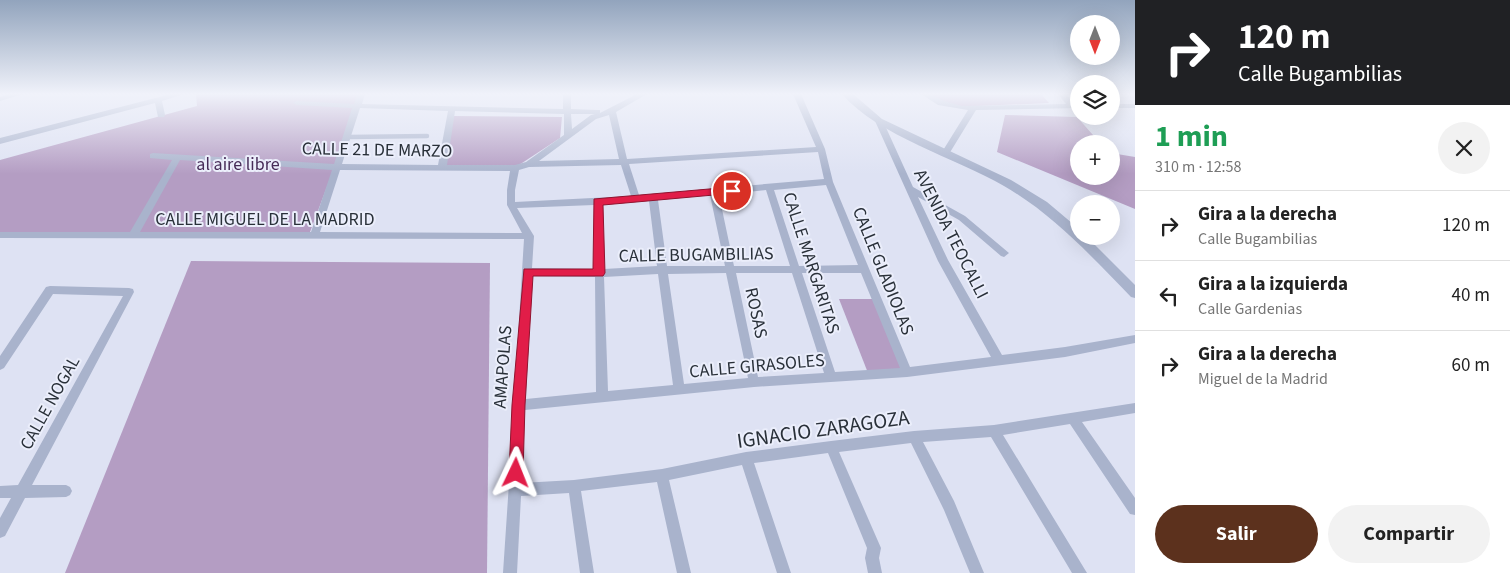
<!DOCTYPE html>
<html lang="es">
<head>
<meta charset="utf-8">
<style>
	:root { --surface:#fff; --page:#f2f2f2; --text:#222; --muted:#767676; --line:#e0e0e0; --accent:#5c311d }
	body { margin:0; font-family:"Source Sans 3",sans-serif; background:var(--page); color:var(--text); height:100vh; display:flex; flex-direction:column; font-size:19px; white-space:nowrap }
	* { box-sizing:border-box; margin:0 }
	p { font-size:16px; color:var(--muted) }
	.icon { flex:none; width:28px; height:28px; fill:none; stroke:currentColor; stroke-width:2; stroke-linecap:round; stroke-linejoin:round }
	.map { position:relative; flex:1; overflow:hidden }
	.side { display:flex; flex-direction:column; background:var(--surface); width:375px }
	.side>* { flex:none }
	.guide { background:#202124; color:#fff; overflow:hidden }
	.needle { width:32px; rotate:180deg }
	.controls { position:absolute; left:1070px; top:15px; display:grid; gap:10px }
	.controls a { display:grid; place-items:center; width:50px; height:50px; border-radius:50%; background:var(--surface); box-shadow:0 5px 20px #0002; font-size:25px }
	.pin { position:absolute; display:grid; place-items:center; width:42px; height:42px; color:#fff; margin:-21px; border:2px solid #fff; border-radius:50%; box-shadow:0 1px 5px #0007 }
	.me { position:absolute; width:55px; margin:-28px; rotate:2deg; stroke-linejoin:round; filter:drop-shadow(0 0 4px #0008) }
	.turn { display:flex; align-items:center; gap:18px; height:105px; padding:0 20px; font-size:22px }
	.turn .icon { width:65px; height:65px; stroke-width:2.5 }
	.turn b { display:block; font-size:35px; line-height:42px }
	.round { display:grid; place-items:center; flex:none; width:52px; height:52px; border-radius:26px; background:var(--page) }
	.overview { display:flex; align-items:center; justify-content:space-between; height:85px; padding:0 20px }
	h1 { font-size:30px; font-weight:700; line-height:38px; color:#1e9e55 }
	.cta { display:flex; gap:10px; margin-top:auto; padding:10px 20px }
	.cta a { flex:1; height:58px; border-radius:30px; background:var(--accent); color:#fff; font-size:20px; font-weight:700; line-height:58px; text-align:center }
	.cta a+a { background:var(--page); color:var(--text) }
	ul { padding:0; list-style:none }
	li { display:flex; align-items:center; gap:15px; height:70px; padding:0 20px; border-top:1px solid var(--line) }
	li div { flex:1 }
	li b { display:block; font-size:19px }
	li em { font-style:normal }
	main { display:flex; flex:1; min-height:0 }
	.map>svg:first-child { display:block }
	.green { fill:#b49dc3 }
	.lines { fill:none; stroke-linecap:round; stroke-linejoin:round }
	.service { stroke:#a9b3cc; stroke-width:4.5 }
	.minor { fill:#a9b3cc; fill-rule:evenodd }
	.tertiary { fill:#a9b3cc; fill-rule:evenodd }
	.route { fill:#e11d48; stroke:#92132f }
	.labels { text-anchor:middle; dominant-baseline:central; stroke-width:4; stroke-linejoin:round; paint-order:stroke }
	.street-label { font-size:18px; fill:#293039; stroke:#ebeefb }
	.park-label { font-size:18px; fill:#472c58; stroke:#ebeefb }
	.near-street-label { font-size:21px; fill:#293039; stroke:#ebeefb }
</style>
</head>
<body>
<main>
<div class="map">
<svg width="1135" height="573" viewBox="0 0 1135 573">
	<rect width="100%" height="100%" fill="#dee2f3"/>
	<g class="green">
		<polygon points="196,94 359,94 355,112 310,232 0,235 0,160 197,106"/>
		<polygon points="927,94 1041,94 1049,103 953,107 932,98"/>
		<polygon points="1005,115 1077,117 1101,144 1079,144 1079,176 1111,176 1111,153 1135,157 1135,209 997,152"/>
		<polygon points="453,116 562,117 560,138 516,167 443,167"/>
		<polygon points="191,261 490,263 487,573 65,573"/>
		<polygon points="839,299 876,299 905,371 868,373"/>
	</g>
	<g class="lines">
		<polyline class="service" points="348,137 427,136"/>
		<g class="minor">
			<polygon points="10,94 23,94 0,101 0,97"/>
			<polygon points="171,94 184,94 162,101 165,115 164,117 158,117 155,103 0,144 0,138"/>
			<path d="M357,94H365L362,104L563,109V94H571V109L597,110H600V113L637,94H647L616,112L627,159L816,147L793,94H801L825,149L833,182L910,367L991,357L938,261L875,121L879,119L883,121L913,187L965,216L1009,253L1004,257L1001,256L959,220L918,197L948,260L1002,355L1065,347L1135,335V343L1065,357L907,377L754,387L525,410L521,483L574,480L662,469L746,452L831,441L914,431L994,425L1135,403V413L1082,422L1135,498V515L1130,514L1070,424L1003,435L1087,573H1072L991,437L923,442L954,501L984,573H970L944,510L911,443L839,452L881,548L879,558L882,573H868L865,558L867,548L828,453L754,463L791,573H777L742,465L669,480L691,573H677L657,482L581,491L594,573H580L569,493L521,496L517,573H503L514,408L512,405L514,401L524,239L0,238V232H130L172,160L150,158V154L153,153L334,164L352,108L297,105L293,103L297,101L354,104ZM360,108L448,111L438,165L342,164ZM455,111L564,114V135L526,162L515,165H447ZM571,114H595L591,115L572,129ZM609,115L619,159L539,161L596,119ZM818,152L824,179L639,195L629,164ZM180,160L332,170L311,232H140ZM621,165L631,196L515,202V190L519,170L529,167ZM340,170L510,171L507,190V205L522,233L320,232ZM826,185L858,265L799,266L774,190ZM766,190L790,266H734L719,195ZM710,195L725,266H667L658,200ZM649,201L657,266L604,269L603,205ZM594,205V269L532,268L534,236L517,208ZM726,273L748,378L684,384L668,274ZM736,273H792L824,373L758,377ZM802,273H861L900,368L835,372ZM658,274L673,385L608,391L604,277ZM532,276L595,277L596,392L526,399Z"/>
			<polygon points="921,94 930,94 944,101 962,106 1066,104 1058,94 1066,94 1074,104 1079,104 1079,108 976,110 949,154 946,155 942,152 968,110 938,105"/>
			<rect x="1111" y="104" width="24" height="4"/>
			<polygon points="50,286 129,288 133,289 134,292 32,485 66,485 70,487 72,491 70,495 66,497 25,498 5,536 0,538 0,518 11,498 0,498 0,486 18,485 123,296 53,294 4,368 0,370 0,356 46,287"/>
		</g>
		<path class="tertiary" d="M842,94H853L882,119L1011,180L1047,202L1079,229V236H1086L1135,285V298L1131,297C1091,256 1054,215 1004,186C956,158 878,136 842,94Z"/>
	</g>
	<linearGradient id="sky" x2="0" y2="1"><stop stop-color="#92a4bd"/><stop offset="0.54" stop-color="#f0f2fa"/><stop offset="1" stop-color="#f0f2fa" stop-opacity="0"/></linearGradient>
	<rect width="1135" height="174" fill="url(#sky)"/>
	<polygon class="route" points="732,187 736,188 736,193 603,205 605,273 603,276 533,276 525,405 523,473 521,478 516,480 511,478 509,473 512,405 524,269 593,269 594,199"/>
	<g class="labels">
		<g class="street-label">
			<text transform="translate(377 150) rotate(1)">CALLE 21 DE MARZO</text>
			<text x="265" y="219">CALLE MIGUEL DE LA MADRID</text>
			<text transform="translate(951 234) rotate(63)">AVENIDA TEOCALLI</text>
			<text transform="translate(696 255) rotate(-1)">CALLE BUGAMBILIAS</text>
			<text transform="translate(811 263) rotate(72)">CALLE MARGARITAS</text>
			<text transform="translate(883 271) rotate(68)">CALLE GLADIOLAS</text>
			<text transform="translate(756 313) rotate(78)">ROSAS</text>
			<text transform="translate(757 366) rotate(-5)">CALLE GIRASOLES</text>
			<text transform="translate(503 367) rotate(-86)">AMAPOLAS</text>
			<text transform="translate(50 403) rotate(-61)">CALLE NOGAL</text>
		</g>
		<g class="park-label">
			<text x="238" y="164">al aire libre</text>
		</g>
		<g class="near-street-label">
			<text transform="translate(823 429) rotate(-8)">IGNACIO ZARAGOZA</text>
		</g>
	</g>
</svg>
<div class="controls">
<a><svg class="needle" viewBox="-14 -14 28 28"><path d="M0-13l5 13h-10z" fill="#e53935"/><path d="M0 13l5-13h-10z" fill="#767676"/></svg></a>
<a><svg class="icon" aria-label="layers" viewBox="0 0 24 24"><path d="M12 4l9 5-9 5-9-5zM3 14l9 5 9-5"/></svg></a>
<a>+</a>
<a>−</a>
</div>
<div class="pin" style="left:732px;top:191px;background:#d93025"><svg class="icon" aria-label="arrive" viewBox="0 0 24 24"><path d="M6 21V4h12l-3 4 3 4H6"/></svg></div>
<svg class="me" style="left:516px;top:473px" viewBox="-20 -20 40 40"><path d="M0-17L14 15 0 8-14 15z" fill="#e11d48" stroke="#fff" stroke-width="4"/></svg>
</div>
<section class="side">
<div class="guide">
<div class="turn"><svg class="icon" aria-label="right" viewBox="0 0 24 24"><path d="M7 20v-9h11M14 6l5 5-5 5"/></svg><div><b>120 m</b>Calle Bugambilias</div></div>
</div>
<div class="overview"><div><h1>1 min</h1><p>310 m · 12:58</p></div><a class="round"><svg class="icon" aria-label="close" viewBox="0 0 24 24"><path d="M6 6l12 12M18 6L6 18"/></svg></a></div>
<ul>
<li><svg class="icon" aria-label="right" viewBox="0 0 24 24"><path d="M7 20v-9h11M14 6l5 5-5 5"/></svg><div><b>Gira a la derecha</b><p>Calle Bugambilias</p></div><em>120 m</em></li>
<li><svg class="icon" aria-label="left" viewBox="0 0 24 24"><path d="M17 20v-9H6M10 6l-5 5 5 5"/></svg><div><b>Gira a la izquierda</b><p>Calle Gardenias</p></div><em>40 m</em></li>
<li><svg class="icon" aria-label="right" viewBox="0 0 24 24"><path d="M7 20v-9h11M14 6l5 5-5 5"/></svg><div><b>Gira a la derecha</b><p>Miguel de la Madrid</p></div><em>60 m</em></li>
</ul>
<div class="cta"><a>Salir</a><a>Compartir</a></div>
</section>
</main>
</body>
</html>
